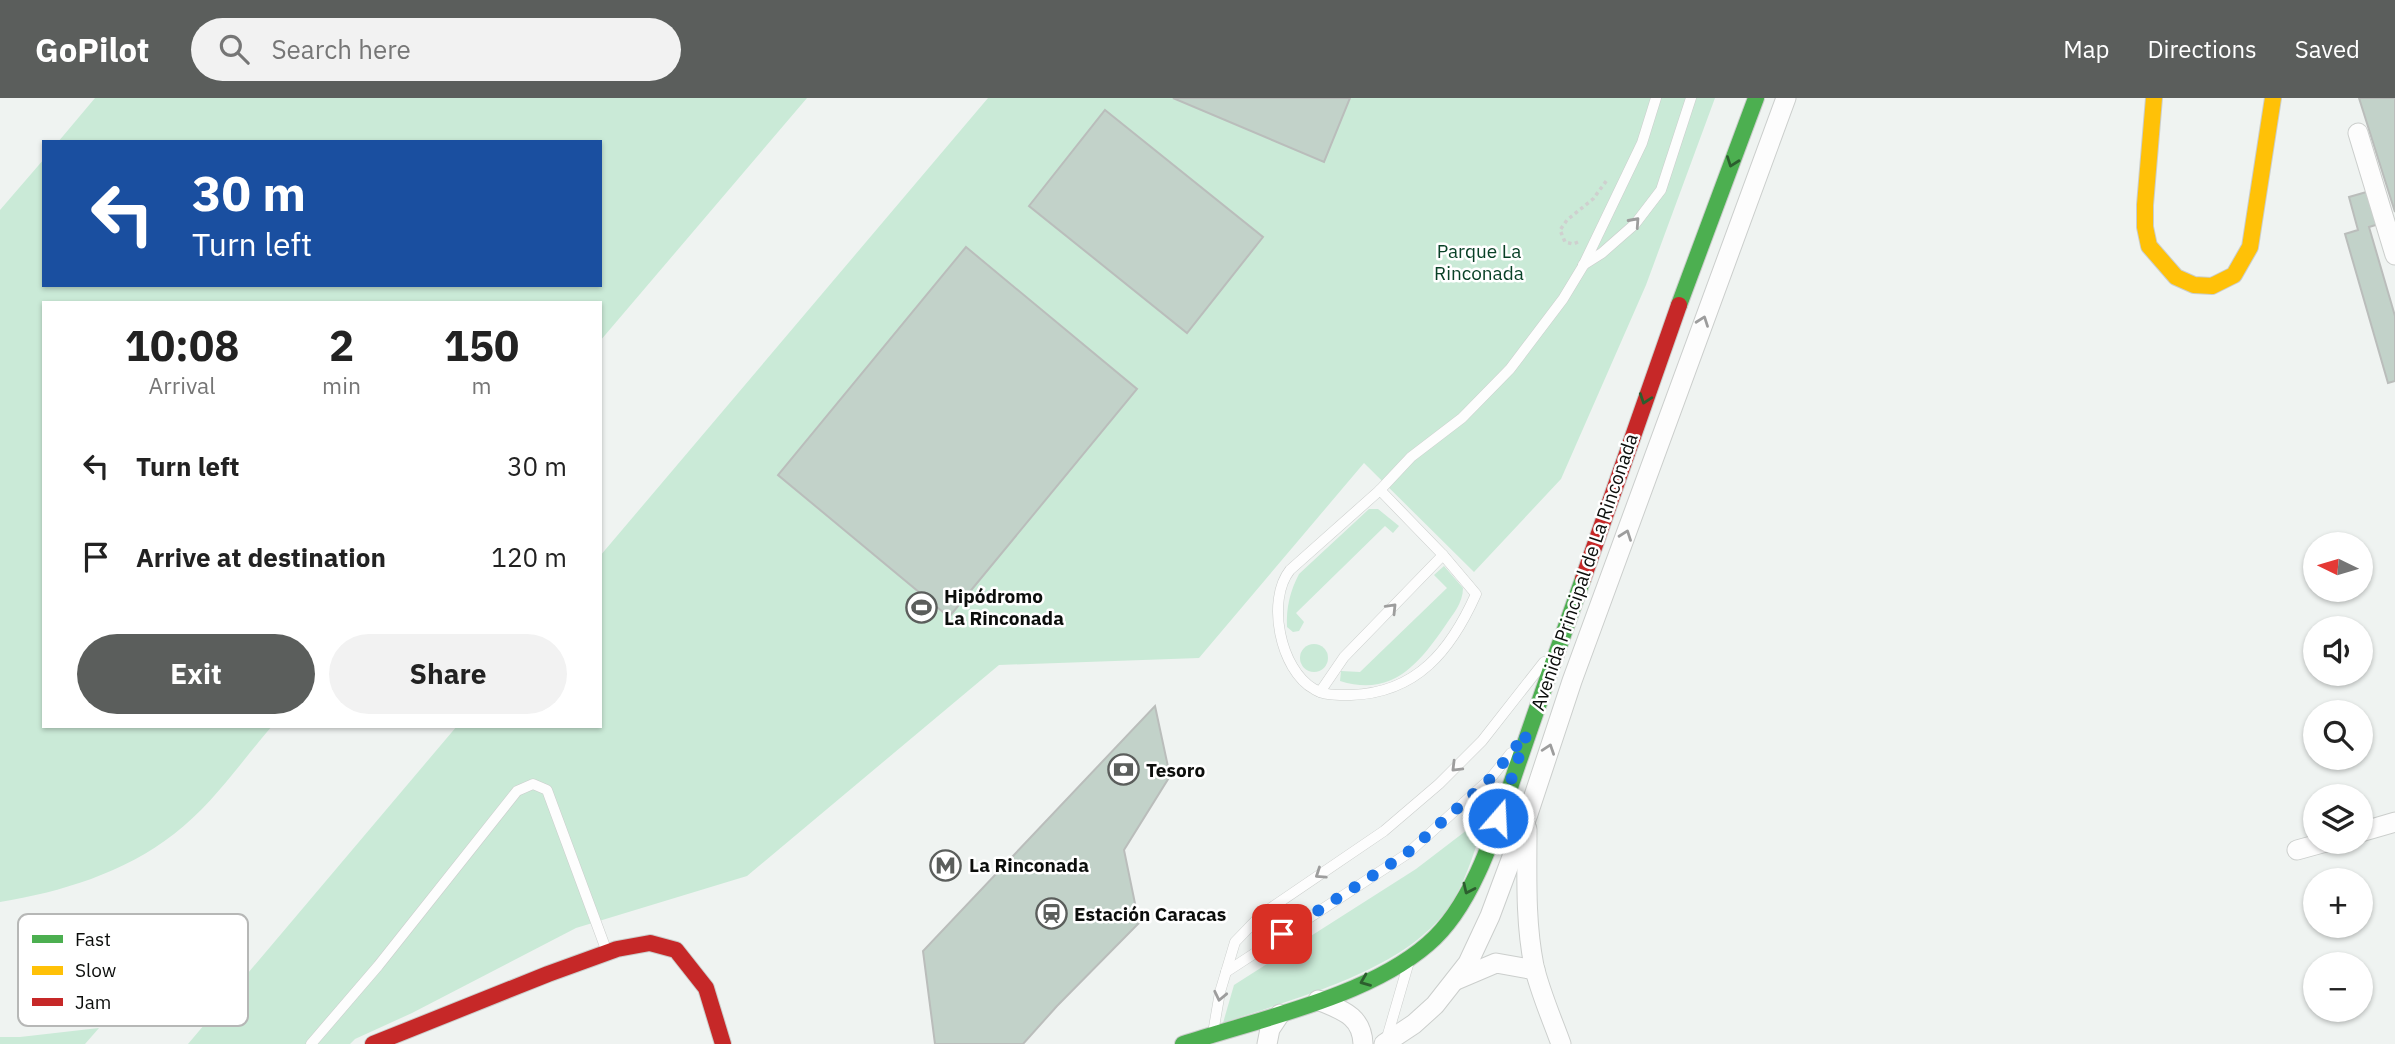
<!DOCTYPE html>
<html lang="en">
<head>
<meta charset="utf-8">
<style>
	:root { --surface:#fff; --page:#f2f2f2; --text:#222; --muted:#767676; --accent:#5b5e5c }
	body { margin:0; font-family:"IBM Plex Sans",sans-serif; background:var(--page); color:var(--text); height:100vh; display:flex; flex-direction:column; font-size:26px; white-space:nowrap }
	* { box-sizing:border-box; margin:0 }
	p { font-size:23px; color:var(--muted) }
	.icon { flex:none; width:38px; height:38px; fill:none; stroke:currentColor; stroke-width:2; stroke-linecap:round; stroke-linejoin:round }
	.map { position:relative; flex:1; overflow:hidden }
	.panel { position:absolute; left:42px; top:203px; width:560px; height:427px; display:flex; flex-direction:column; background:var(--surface); border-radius:0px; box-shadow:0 2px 5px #0004 }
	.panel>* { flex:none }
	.top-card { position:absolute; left:42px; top:42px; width:560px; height:147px; border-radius:0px; box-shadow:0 2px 5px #0004; background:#1a4fa0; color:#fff; overflow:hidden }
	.needle { width:46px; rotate:275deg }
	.tools { position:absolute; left:2303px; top:434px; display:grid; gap:14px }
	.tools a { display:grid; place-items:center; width:70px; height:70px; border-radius:50%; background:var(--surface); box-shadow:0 2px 5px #0004; font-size:35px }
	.pin { position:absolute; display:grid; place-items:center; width:60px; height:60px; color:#fff; margin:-30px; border-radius:14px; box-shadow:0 4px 10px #0006 }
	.me { position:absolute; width:77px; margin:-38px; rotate:19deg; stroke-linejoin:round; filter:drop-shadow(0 0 5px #0008) }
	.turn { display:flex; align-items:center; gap:24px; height:147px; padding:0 35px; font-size:32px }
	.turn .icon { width:91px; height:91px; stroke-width:2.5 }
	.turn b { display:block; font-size:49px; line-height:60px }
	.eta { display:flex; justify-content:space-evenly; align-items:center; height:119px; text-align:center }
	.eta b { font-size:42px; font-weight:700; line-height:49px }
	.action { display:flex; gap:14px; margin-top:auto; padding:14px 35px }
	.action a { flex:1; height:80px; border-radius:42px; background:var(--accent); color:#fff; font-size:28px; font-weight:700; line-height:80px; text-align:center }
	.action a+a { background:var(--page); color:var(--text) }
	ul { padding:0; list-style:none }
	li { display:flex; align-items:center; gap:21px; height:91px; padding:0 35px }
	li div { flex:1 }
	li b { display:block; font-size:26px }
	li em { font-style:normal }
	header { display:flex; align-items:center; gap:42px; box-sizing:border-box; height:98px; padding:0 35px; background:var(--accent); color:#fff }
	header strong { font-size:33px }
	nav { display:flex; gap:38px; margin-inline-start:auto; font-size:24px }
	.search { width:490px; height:63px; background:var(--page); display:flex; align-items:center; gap:18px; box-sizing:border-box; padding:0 24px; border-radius:38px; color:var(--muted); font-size:26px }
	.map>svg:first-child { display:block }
	.green { fill:#caead7 }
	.building { fill:#c2d2c9; stroke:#babdbb; stroke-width:2 }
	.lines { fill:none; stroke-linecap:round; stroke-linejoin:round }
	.lane-casing { stroke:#cbcecc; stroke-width:11 }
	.street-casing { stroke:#cbcecc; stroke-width:21 }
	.fast-casing { stroke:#cbcecc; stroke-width:18 }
	.slow-casing { stroke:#cbcecc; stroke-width:18 }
	.jam-casing { stroke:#cbcecc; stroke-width:18 }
	.path { stroke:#cfd0cf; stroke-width:3.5; stroke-dasharray:3.5 3.5; stroke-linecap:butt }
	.lane { stroke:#fdfdfd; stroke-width:10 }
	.street { stroke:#fdfdfd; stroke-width:19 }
	.fast { stroke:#4caf50; stroke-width:16 }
	.slow { stroke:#ffc107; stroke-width:16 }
	.jam { stroke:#c62828; stroke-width:16 }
	.oneway { stroke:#2c5e2e }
	.oneway2 { stroke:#9d9d9d }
	.route { stroke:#1a73e8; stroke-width:12; stroke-dasharray:0 21.6 }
	.labels { text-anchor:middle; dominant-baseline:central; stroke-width:5; stroke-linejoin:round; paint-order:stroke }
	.park-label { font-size:19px; fill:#094127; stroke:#fff }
	.street-label { font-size:19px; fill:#0c0e0c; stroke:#fff }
	.poi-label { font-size:19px; font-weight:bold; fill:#0c0e0c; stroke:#fff; text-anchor:start }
	.key { fill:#fff; stroke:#b6b7b6; stroke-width:2 }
	.key-label { font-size:19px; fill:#0c0e0c }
</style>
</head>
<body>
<header>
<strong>GoPilot</strong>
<div class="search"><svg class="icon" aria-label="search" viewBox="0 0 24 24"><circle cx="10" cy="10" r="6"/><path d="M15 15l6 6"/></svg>Search here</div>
<nav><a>Map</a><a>Directions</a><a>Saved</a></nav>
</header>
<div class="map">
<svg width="2395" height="946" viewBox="0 0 2395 946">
	<rect width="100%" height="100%" fill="#eff3f1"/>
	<g class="green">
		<path d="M95,0H807L600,243V205H44V628H272C241,664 212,707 174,736C124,775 61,794 0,804V112L44,61V187H600V44H58Z"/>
		<polygon points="988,0 1715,0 1646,187 1561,381 1474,474 1364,365 1199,560 999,567 747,778 576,830 412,915 355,941 350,946 188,946 457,628 600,628 600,458"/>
		<path d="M1369,411H1378L1399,428L1393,435L1385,428L1296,515L1304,524L1299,533L1293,534L1287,529C1286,510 1290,493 1299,476Z"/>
		<path d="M1444,468L1463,490C1463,505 1453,516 1445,528C1418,567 1392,599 1340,583L1341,573L1360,574L1447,490L1434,477Z"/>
		<circle cx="1314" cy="560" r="14"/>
		<path d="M1485,721C1476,748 1468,777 1454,801C1413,872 1296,899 1223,925L1234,887L1416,771L1467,732Z"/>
		<polygon points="99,930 85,946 0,946 0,939 20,939"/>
	</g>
	<g class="building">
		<polygon points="1173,0 1350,0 1324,64"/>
		<polygon points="2359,0 2395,0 2395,114"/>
		<polygon points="1105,12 1263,139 1187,235 1029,108"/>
		<polygon points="2370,93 2379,126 2369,129 2395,218 2395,283 2388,285 2345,136 2358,132 2349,99"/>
		<polygon points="966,149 1137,291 949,519 778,377"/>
		<polygon points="1155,608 1170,678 1124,752 1139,825 1057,908 1023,946 935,946 923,853"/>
	</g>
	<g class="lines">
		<defs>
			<g id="lane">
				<polyline points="1583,167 1602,155 1635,126 1661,92 1691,0"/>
				<path d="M1380,392L1443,457L1476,496C1451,552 1417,595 1351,597C1339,597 1325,598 1314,591C1280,572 1266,502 1290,472Z"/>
				<polyline points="1380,392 1411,359 1462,320 1510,271 1563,201 1583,168 1642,45 1656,0"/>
				<polyline points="1320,594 1344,559 1443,457"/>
				<polyline points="1226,874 1407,756 1490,681 1511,655"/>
				<polyline points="1213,935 1220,894 1235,844 1262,816 1384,733 1439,686 1482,643 1544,564"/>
				<polyline points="1386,943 1408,867"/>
				<polyline points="311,946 378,868 517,693 533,686 547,692 607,854"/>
			</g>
			<g id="street">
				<polyline points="2358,35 2395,157"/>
				<path d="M1527,731C1527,777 1525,823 1534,868C1540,894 1552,921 1561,946"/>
				<polyline points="2361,734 2395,724"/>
				<polyline points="2297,752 2326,744"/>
				<polyline points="1456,882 1496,865 1535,872"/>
				<path d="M1318,902C1341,912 1362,917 1363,946"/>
				<polyline points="1267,946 1270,931 1280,916"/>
				<polyline points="1384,946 1414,926 1435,907 1468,865 1490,818 1528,716 1572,583 1786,0"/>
			</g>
			<g id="fast">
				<polyline points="1679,207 1756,0"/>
				<path d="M1183,946C1259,921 1367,899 1428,846C1477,805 1500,716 1521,657C1541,598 1562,540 1583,481"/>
			</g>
			<polyline id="slow" points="2154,0 2145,107 2145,129 2149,148 2176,179 2194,187 2212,188 2234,177 2250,149 2273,0"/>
			<g id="jam">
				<polyline points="1583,481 1679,207"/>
				<polyline points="373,946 548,876 617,851 650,845 676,852 706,890 723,946"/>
			</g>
		</defs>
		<use href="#lane" class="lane-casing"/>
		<use href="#street" class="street-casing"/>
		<use href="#fast" class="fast-casing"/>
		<use href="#slow" class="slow-casing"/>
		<use href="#jam" class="jam-casing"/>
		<polyline class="path" points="1578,144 1573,146 1565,144 1560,132 1567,122 1593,101 1607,82"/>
		<use href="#lane" class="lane"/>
		<use href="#street" class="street"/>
		<use href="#fast" class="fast"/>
		<use href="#slow" class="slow"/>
		<use href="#jam" class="jam"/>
	</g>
	<defs><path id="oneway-chevron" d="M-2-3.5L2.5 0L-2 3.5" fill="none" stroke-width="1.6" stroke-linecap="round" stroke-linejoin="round" transform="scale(1.75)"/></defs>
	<g class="oneway">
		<use href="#oneway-chevron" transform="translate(1732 64) rotate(110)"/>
		<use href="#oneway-chevron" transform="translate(1645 301) rotate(109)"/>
		<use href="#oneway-chevron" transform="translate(1468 791) rotate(115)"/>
		<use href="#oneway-chevron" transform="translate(1365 883) rotate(158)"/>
	</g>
	<g class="oneway2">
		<use href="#oneway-chevron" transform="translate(1635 124) rotate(-48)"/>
		<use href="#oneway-chevron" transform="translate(1703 223) rotate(-70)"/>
		<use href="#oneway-chevron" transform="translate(1626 437) rotate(-70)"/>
		<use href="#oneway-chevron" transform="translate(1392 510) rotate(-46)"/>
		<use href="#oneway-chevron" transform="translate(1549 651) rotate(-71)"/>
		<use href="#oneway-chevron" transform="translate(1456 669) rotate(135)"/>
		<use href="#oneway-chevron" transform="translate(1320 776) rotate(146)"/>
		<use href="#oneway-chevron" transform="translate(1220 898) rotate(102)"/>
	</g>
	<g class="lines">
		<polyline class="route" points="1282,836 1406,756 1490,681 1527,635 1498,720"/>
	</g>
	<defs>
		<symbol id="stadium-ring" viewBox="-11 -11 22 22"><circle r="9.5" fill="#fff" stroke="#5b5e5c" stroke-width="1.5"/><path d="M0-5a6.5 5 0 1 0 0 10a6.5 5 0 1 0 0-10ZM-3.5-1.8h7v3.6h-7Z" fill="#5b5e5c"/></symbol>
		<symbol id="bank-ring" viewBox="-11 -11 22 22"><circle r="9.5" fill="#fff" stroke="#5b5e5c" stroke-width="1.5"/><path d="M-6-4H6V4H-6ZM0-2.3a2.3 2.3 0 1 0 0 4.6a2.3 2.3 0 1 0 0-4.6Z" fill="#5b5e5c"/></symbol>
		<symbol id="metro-ring" viewBox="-11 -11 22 22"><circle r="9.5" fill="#fff" stroke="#5b5e5c" stroke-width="1.5"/><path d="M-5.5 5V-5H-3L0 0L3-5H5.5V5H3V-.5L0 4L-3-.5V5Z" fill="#5b5e5c"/></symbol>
		<symbol id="station-ring" viewBox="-11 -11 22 22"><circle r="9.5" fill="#fff" stroke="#5b5e5c" stroke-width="1.5"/><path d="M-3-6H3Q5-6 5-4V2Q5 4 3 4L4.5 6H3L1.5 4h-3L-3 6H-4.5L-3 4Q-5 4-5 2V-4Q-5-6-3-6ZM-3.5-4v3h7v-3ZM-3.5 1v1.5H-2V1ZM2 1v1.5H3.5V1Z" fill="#5b5e5c"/></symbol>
	</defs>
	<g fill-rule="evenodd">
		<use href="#stadium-ring" x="904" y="492" width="35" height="35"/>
		<use href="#bank-ring" x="1106" y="654" width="35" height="35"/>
		<use href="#metro-ring" x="928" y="750" width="35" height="35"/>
		<use href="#station-ring" x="1034" y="798" width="35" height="35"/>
	</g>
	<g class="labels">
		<g class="park-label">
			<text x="1479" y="153">Parque La<tspan x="1479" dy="22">Rinconada</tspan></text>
		</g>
		<g class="street-label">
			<text transform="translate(1584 474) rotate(-71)">Avenida Principal de La Rinconada</text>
		</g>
		<g class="poi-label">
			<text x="944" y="498">Hipódromo<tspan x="944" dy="22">La Rinconada</tspan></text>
			<text x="1146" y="672">Tesoro</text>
			<text x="969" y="767">La Rinconada</text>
			<text x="1074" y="816">Estación Caracas</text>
		</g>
	</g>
	<rect x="18" y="816" width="230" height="112" rx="10" class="key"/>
	<rect x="32" y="837" width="31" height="8" fill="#4caf50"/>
	<rect x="32" y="868" width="31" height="9" fill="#ffc107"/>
	<rect x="32" y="900" width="31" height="8" fill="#c62828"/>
	<g class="key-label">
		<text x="75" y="848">Fast</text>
		<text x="75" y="879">Slow</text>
		<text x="75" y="911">Jam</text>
	</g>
</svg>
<div class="tools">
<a><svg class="needle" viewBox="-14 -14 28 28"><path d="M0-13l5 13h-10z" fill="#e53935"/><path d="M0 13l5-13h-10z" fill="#767676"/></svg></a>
<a><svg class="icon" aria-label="sound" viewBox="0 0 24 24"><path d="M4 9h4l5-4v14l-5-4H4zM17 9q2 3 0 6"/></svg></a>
<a><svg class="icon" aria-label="search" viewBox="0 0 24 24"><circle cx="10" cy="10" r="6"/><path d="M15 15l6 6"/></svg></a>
<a><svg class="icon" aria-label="layers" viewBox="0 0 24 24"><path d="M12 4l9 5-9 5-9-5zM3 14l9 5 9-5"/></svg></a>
<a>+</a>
<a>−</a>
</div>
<div class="pin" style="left:1282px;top:836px;background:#d93025"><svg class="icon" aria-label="arrive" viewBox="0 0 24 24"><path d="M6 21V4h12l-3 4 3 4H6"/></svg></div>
<svg class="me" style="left:1498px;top:720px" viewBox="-20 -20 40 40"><circle r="17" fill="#1a73e8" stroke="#fff" stroke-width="3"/><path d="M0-11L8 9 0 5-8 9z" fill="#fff"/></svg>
<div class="top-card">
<div class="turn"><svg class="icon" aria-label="left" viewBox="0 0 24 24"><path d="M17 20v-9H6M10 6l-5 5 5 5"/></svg><div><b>30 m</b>Turn left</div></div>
</div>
<section class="panel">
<div class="eta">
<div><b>10:08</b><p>Arrival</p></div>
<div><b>2</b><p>min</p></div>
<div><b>150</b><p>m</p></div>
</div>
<ul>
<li><svg class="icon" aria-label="left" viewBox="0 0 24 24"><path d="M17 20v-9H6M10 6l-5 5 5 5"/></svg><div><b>Turn left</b></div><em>30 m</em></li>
<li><svg class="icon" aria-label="arrive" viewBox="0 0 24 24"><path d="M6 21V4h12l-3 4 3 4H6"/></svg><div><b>Arrive at destination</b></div><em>120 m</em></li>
</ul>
<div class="action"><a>Exit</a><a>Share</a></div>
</section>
</div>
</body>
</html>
